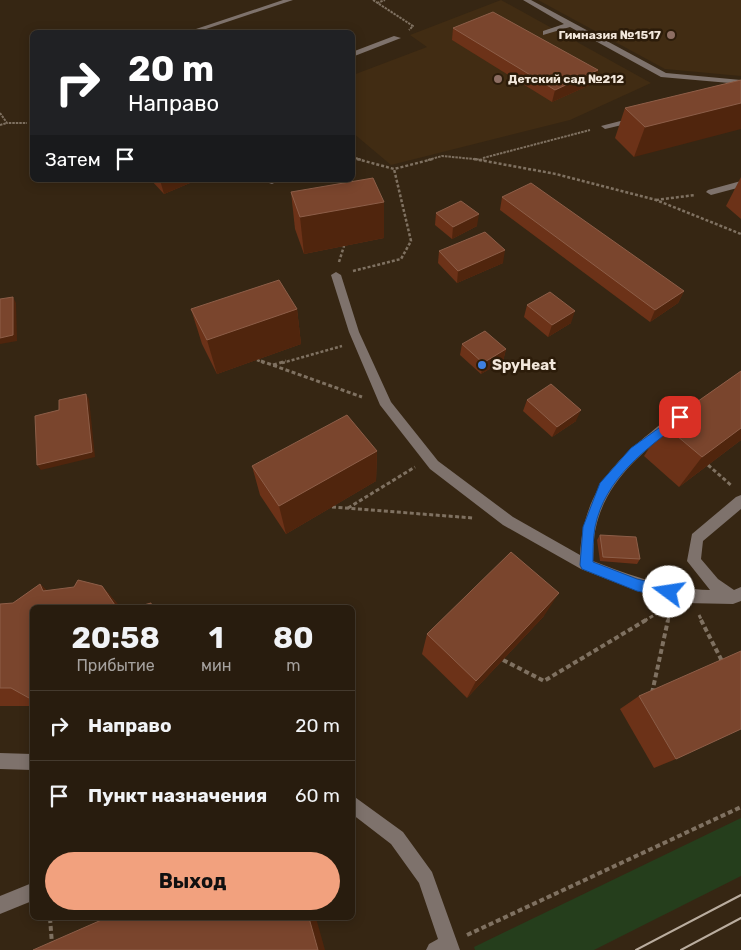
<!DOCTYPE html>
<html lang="ru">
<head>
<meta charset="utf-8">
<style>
	:root { --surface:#281c0e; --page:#34291c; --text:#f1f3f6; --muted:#a5a19e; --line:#443a2e; --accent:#f2a17e }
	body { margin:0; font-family:Rubik,sans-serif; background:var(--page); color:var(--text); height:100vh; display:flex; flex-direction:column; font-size:19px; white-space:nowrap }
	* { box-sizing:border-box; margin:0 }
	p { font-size:16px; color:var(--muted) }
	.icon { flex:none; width:28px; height:28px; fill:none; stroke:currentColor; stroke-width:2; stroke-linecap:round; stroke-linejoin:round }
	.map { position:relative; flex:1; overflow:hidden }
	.details { position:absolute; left:30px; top:605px; width:325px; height:315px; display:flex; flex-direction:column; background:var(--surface); border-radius:8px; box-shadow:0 2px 12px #0003,0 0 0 1px var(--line) }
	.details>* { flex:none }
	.hud { position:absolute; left:30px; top:30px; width:325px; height:152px; border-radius:8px; box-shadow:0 2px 12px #0003,0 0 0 1px var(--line); background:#202124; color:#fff; overflow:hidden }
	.pin { position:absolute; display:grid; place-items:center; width:42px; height:42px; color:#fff; margin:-21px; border-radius:10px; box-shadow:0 2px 8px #0006 }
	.me { position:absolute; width:55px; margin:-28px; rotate:284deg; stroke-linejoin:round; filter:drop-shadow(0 0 4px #0008) }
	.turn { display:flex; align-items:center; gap:18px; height:105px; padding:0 15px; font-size:22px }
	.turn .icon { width:65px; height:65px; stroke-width:2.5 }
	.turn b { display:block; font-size:35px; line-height:42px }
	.then { display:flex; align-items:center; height:48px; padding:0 15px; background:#0003; gap:10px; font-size:19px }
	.eta { display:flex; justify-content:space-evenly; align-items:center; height:85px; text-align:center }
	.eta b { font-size:30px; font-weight:700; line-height:35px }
	.button { display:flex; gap:10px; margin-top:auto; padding:10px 15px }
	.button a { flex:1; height:58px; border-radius:30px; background:var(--accent); color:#111; font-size:20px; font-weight:700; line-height:58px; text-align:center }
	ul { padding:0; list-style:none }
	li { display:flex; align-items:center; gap:15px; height:70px; padding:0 15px; border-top:1px solid var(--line) }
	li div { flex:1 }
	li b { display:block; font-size:19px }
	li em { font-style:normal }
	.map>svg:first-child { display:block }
	.built { fill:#412c13 }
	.green { fill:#253e1c }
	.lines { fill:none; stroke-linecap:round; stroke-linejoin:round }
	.path-far3 { stroke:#7f7161; stroke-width:2; stroke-dasharray:2.5 1; stroke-linecap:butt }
	.path-far2 { stroke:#7f7161; stroke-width:2.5; stroke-dasharray:3 2; stroke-linecap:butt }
	.path-far1 { stroke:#7f7161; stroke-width:3; stroke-dasharray:4 2.5; stroke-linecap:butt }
	.path { stroke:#7f7161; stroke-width:4; stroke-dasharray:5 3; stroke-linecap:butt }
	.minor { fill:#7e726c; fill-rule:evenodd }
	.tram { stroke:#baad9f; stroke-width:2 }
	.wall { fill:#6c3218 }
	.shaded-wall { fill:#50250d }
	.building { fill:#7a452d; stroke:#8d5e48 }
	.route { fill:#1a73e8; stroke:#114b97 }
	.education-dot { fill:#8d6e63; stroke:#2c1c0a; stroke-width:2 }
	.shop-dot { fill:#3f7fe0; stroke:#2c1c0a; stroke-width:2 }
	.labels { text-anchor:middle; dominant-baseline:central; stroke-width:5; stroke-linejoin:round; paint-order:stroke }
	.far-poi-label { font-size:12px; font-weight:bold; fill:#f2e7db; stroke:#2c1c0a; text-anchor:end }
	.poi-label { font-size:15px; font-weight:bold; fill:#f2e7db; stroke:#2c1c0a; text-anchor:start }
</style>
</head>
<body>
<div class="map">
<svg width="741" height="950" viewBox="0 0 741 950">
	<rect width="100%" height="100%" fill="#362613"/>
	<g class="built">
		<polygon points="501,0 651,83 570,120 391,165 353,133 353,75 427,47 410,35"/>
		<polygon points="538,0 741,0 741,76 665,69"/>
	</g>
	<polygon class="green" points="741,818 741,876 594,950 475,950 474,947"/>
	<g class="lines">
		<g class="path-far3">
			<polyline points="373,0 413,26 409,30"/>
			<polyline points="377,3 385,0"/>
			<polyline points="0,113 7,123 27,123"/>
			<polyline points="0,125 7,123"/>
			<polyline points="352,157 362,160"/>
			<polyline points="483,158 590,130"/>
			<polyline points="428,160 442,156 484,160"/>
		</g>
		<g class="path-far2">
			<polyline points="357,159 394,169 433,159"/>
			<polyline points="474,159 556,174 656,200 741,234"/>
			<polyline points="656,200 695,195"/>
			<polyline points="339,262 344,246"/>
			<polyline points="353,271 401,259 411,241 394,169"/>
			<polyline points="257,360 264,363"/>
			<polyline points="282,363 342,346"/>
		</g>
		<g class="path-far1">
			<polyline points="261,361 362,397"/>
			<polyline points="273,365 286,361"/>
			<polyline points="708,465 732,486"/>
			<polyline points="332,507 473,518"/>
			<polyline points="348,508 415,467"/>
			<polyline points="699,615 702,621"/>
			<polyline points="644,621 661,611"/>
			<polyline points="668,621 670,611"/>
		</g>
		<g class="path">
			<polyline points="701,620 723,663"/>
			<polyline points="503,660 544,681 646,620"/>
			<polyline points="652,693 668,620"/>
			<polyline points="50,918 52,944"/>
			<polyline points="467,935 741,807"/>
		</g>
		<g class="minor">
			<polygon points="283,0 293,0 197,32 187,32"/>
			<polygon points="523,0 531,0 666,73 741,80 741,84 661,77 570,27 543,35 543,31 564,24"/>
			<polygon points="394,36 401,38 352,57 352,52"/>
			<polygon points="636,117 639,117 639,121 605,129 601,126"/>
			<polygon points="268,180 280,180 272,184 269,183"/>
			<polygon points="741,181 741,187 711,195 706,192 708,190"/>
			<path d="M336,272L341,275L359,332L391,402L438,461L513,517L580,555C583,499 608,466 650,433C657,427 667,417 676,420L678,423L676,426C641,453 606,482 596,527C593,538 594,550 593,561C632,576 668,589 710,590L687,561L692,534L736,497L741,495V509L703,541L701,559L718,579L734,590L741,587V601L733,604L685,603L637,591L581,569L503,525L430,469L380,405L349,332L331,275Z"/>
			<polygon points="0,753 32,754 32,770 0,769"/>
			<polygon points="352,795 403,832 432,872 460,950 426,950 429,944 438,939 419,883 391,844 352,814"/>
			<polygon points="32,883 32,901 0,914 0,896"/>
		</g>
		<g class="tram">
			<polyline points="636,950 741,895"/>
			<polyline points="681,950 741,918"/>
		</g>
	</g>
	<g class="wall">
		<polygon points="453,28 598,70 594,83 552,102 452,40"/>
		<polygon points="741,80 634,157 615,138 625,108"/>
		<polygon points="741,177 741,219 726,206"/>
		<polygon points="151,180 197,180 164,194"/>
		<polygon points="291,192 384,238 304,254 295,229"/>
		<polygon points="502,197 684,291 678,303 650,322 500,210"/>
		<polygon points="436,213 477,226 452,239 435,225"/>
		<polygon points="439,251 503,263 457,283 438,263"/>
		<polygon points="527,305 571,323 548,337 524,317"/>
		<polygon points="191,309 297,309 301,344 217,374 202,344"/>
		<polygon points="462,344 506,349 503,361 481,374 460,355"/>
		<polygon points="741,371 741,440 679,487 644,456 664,425"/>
		<polygon points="527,400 576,421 552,437 523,411"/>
		<polygon points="377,451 376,481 286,534 260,495 252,466"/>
		<polygon points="600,535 640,559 637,564 600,561 597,540"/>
		<polygon points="40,584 47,591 102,586 121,608 32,608 32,706 0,706 0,604 13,603"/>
		<polygon points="544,616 467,698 422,654 427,634"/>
		<polygon points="639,696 676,759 654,768 620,709"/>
	</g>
	<g class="shaded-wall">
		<polygon points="598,70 594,83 552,102 555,90"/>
		<polygon points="741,103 741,129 634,157 645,127"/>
		<polygon points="160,180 197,180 164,194"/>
		<polygon points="384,202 384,238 304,254 300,217"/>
		<polygon points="479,214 477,226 452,239 453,227"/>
		<polygon points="505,250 503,263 457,283 458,271"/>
		<polygon points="684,291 678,303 650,322 655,310"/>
		<polygon points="13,297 16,303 17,341 0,344 0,338"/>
		<polygon points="297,309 301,344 217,374 207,340"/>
		<polygon points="575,311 571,323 548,337 552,325"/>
		<polygon points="506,349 503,361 481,374 483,363"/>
		<polygon points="86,394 89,399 95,457 41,470 37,465"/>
		<polygon points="581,410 576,421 552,437 557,427"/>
		<polygon points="741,428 741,440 679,487 702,457"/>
		<polygon points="377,451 376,481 286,534 279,506"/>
		<polygon points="40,584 66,608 43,591"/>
		<polygon points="102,586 121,608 117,608"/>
		<polygon points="559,593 544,616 467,698 476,681"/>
		<polygon points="309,918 316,918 325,950 318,950"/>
	</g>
	<g class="building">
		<polygon points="493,12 598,70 555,90 453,28"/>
		<polygon points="741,80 741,103 645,127 625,108"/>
		<polygon points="373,178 384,202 300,217 291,192"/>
		<polygon points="531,183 684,291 655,310 502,197"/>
		<polygon points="461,201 479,214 453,227 436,213"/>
		<polygon points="485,232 505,250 458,271 439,251"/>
		<polygon points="279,280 297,309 207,340 191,309"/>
		<polygon points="550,292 575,311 552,325 527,305"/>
		<polygon points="13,297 13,335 0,338 0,299"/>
		<polygon points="485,331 506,349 483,363 462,344"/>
		<polygon points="741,371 741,428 702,457 664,425"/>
		<polygon points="551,384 581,410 557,427 527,400"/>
		<polygon points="86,394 92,452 37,465 35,416 59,410 59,400"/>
		<polygon points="347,415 377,451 279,506 252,466"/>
		<polygon points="600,535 636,537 640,559 603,557"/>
		<polygon points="511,552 559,593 476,681 427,634"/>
		<polygon points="78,580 102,586 117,608 32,608 32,698 29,698 11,688 0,688 0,604 13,603 40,584 43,591 74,587"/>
		<polygon points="151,603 152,608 133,608"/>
		<polygon points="741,651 741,729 676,759 639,696"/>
		<polygon points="106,918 309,918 318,950 33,950"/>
	</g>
	<path class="route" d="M680,413L686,417L684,420C646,449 605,478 595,527C593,538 593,551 593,562L637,579L674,588L676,592L674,597L669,598L637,591L582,569L580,565L583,527L600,483L631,448Z"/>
	<g class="education-dot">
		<circle cx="671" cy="35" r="5"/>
		<circle cx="498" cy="79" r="5"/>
	</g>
	<circle class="shop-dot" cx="482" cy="365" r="5"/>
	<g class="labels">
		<g class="far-poi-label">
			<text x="661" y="35">Гимназия №1517</text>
			<text x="508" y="79" text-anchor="start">Детский сад №212</text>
		</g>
		<g class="poi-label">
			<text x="492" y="365">SpyHeat</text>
		</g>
	</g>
</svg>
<div class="pin" style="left:680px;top:417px;background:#d93025"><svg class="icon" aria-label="arrive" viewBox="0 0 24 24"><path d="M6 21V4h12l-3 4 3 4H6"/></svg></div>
<svg class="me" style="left:669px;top:592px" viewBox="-20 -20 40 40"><circle r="19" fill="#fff"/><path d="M0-13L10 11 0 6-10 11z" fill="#1a73e8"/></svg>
<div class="hud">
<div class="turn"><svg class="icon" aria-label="right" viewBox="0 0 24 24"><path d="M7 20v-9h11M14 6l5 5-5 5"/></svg><div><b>20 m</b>Направо</div></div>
<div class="then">Затем<svg class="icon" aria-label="arrive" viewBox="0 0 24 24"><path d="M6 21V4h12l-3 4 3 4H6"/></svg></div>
</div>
<section class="details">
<div class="eta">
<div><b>20:58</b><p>Прибытие</p></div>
<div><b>1</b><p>мин</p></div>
<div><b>80</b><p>m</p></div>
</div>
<ul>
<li><svg class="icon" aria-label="right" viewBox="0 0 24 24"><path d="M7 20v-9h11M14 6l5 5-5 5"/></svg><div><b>Направо</b></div><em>20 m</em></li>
<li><svg class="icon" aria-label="arrive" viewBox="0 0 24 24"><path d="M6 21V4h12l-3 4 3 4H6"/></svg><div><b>Пункт назначения</b></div><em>60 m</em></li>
</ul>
<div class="button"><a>Выход</a></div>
</section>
</div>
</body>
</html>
